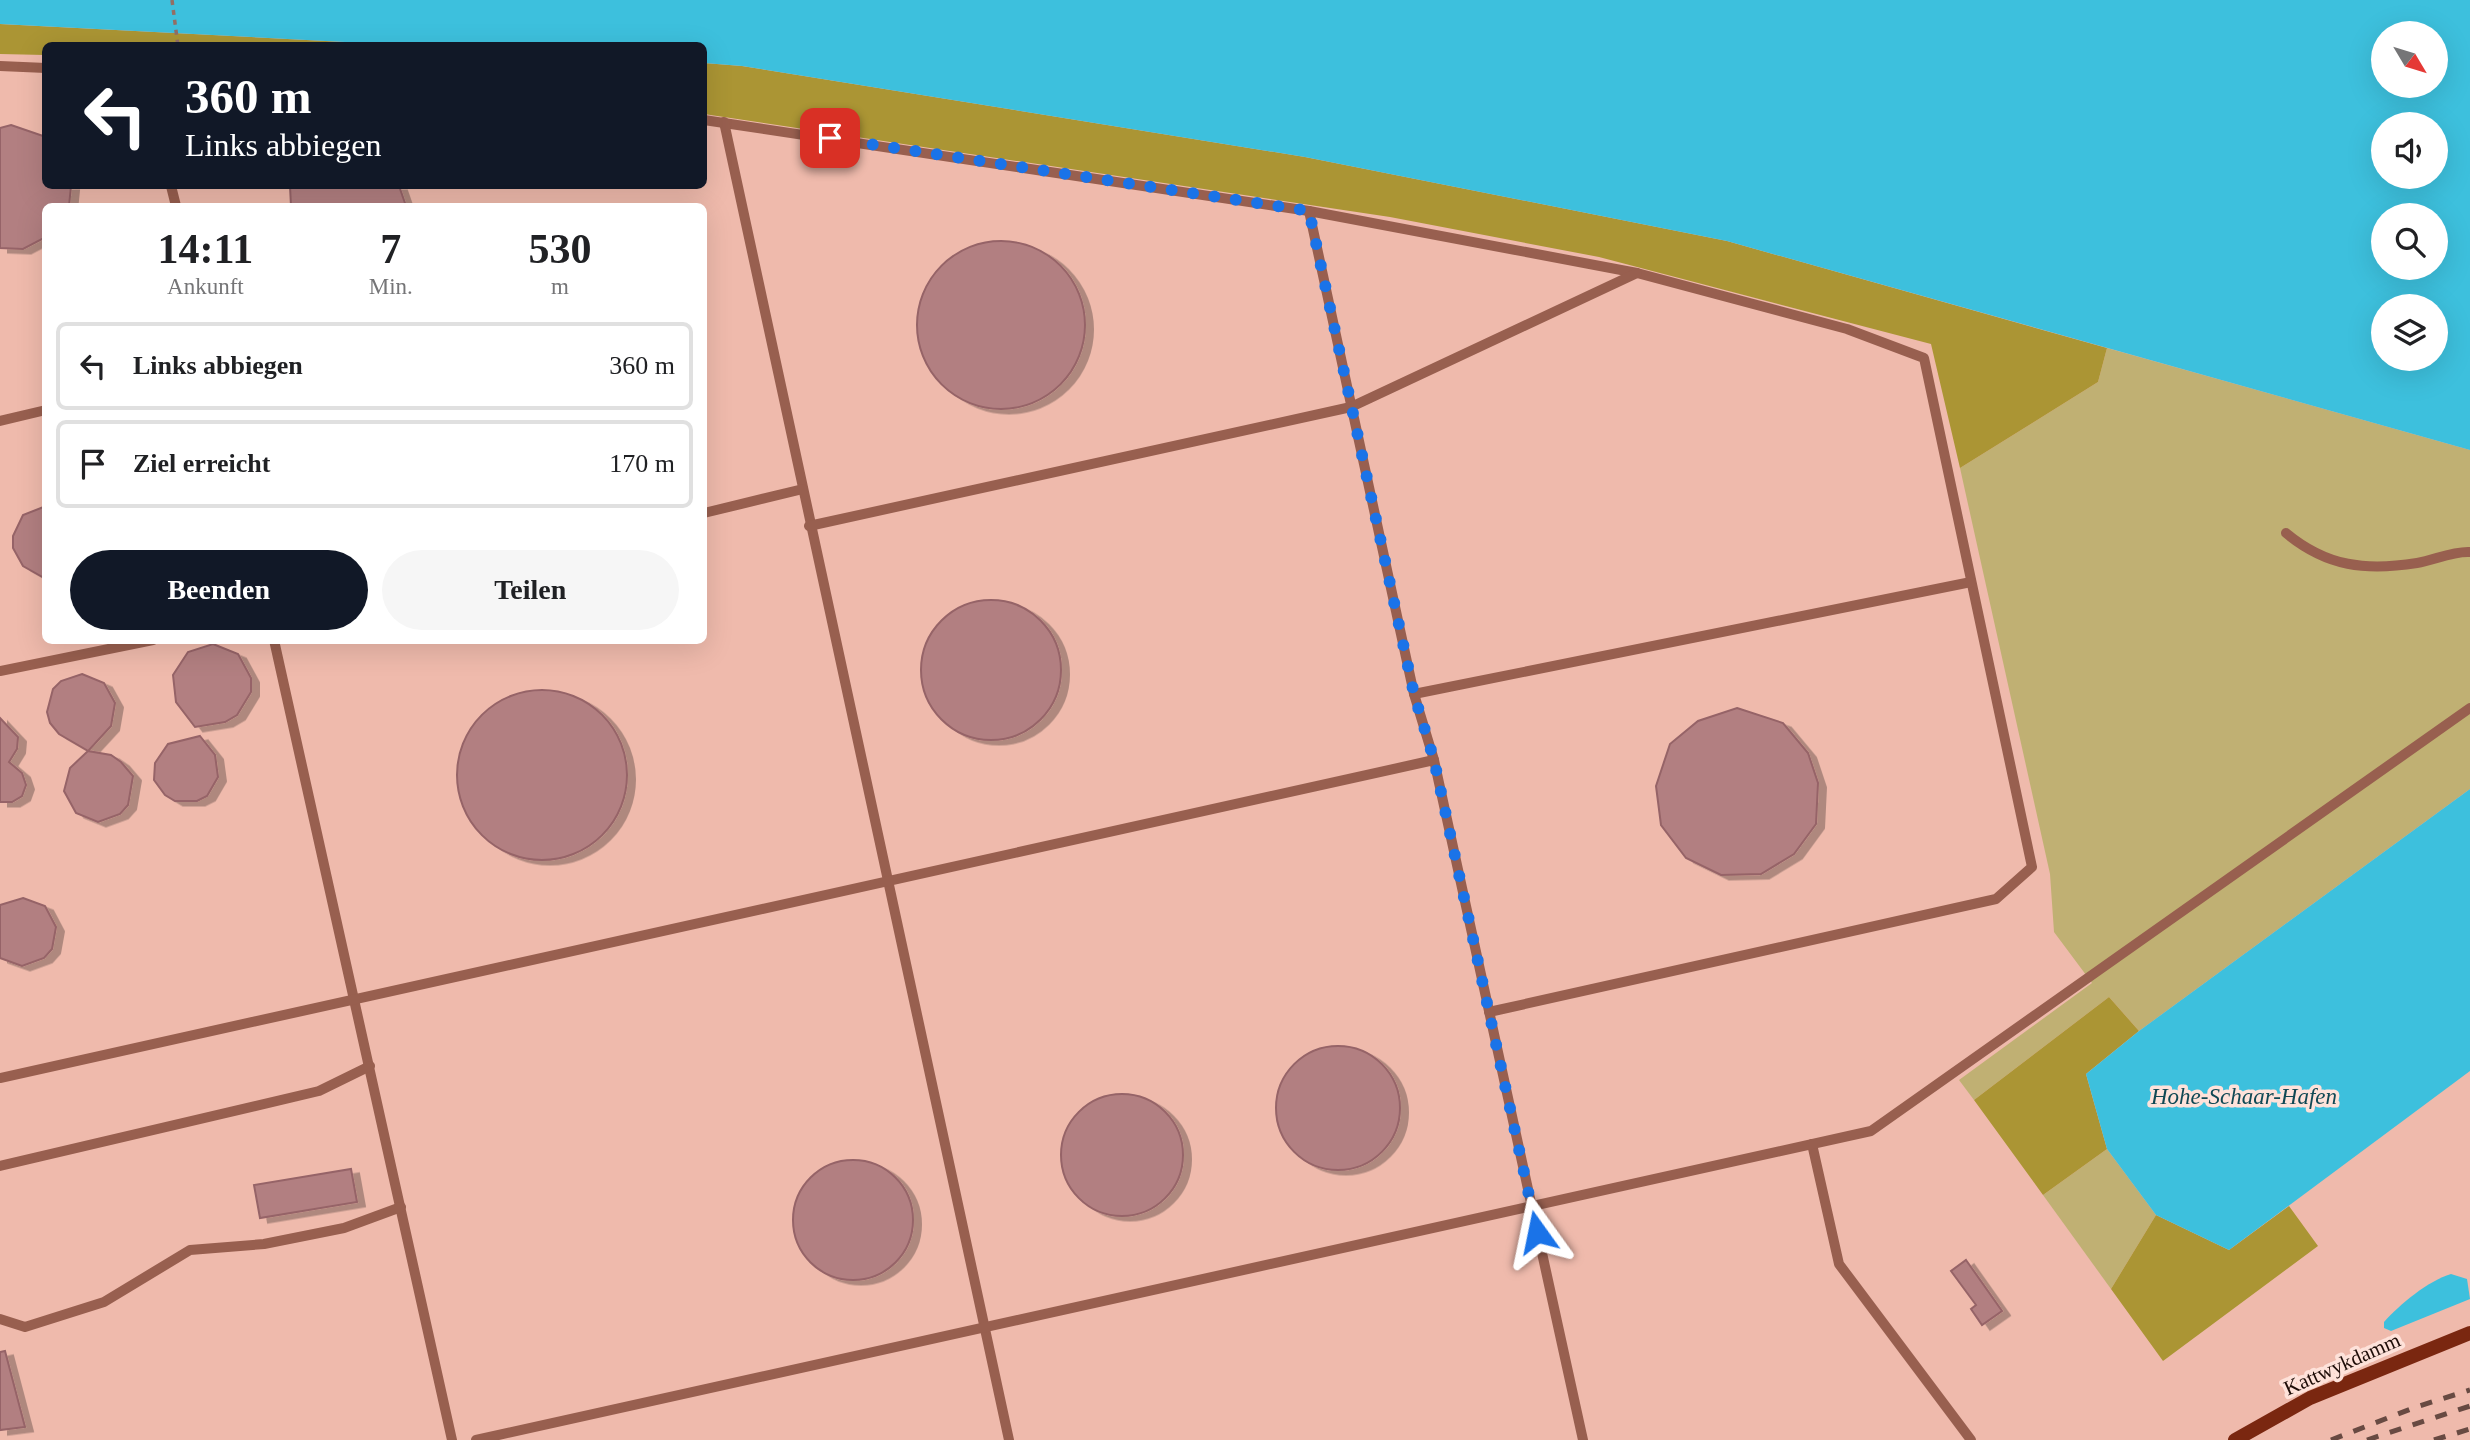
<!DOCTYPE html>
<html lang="de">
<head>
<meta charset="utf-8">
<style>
	:root { --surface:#fff; --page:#f6f6f6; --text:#202124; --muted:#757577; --line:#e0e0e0; --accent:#111827 }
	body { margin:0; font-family:"Times New Roman",serif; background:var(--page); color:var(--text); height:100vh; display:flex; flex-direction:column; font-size:26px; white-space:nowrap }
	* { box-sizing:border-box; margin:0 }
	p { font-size:23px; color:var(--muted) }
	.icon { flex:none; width:38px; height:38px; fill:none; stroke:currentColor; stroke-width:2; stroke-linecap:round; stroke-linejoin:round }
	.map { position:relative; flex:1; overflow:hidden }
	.panel { position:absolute; left:42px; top:203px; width:665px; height:441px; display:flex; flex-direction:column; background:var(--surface); border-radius:10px; box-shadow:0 7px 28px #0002 }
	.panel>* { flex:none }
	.banner { position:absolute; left:42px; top:42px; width:665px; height:147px; border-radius:10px; box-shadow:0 7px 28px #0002; background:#111827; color:#fff; overflow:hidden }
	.needle { width:46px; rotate:128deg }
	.fabs { position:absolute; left:2371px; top:21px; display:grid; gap:14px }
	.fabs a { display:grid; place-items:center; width:77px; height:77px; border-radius:50%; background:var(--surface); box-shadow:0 7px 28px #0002; font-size:35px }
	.pin { position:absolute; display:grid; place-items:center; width:60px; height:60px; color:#fff; margin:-30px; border-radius:14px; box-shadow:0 4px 10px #0006 }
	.me { position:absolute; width:77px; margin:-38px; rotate:348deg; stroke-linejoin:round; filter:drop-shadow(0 0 5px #0008) }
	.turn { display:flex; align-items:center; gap:24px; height:147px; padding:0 28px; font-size:32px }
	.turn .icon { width:91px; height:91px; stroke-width:2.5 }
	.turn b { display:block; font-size:49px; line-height:60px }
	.eta { display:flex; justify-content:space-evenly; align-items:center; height:119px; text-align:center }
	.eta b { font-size:42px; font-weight:600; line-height:49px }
	.action { display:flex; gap:14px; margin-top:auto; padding:14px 28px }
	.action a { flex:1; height:80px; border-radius:42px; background:var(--accent); color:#fff; font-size:28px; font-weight:600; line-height:80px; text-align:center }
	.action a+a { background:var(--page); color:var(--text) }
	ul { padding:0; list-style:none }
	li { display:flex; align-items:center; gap:21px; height:88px; margin:0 14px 10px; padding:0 14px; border:4px solid var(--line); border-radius:10px }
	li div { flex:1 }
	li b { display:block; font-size:26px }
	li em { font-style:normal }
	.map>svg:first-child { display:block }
	.green { fill:#c0b073 }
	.forest { fill:#ab9534 }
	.water { fill:#3dc0dd; fill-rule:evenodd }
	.building { fill:#b27f81; stroke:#966467; stroke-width:2; filter:url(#shadow) }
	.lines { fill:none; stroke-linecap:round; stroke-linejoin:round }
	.path { stroke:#936e64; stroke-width:3.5; stroke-dasharray:5 5; stroke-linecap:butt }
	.lane { stroke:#985f4f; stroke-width:10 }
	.secondary { stroke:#7a2710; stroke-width:14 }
	.rail { stroke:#684a42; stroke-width:5; stroke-dasharray:12 12; stroke-linecap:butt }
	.route { stroke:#1a73e8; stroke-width:12; stroke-dasharray:0 21.6 }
	.labels { text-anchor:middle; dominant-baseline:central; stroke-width:7; stroke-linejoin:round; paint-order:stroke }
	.street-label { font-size:21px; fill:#1d0c07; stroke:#fee2da }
	.water-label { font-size:23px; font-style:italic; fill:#104854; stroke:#fee2da }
</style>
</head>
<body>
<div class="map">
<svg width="2470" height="1440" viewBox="0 0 2470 1440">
	<defs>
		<filter id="shadow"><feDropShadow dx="8" dy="4.5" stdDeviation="0" flood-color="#0004"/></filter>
	</defs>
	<rect width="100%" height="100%" fill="#efbaac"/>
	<g class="green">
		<polygon points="2107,348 2470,450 2470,789 2139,1031 2109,997 1974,1100 1959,1080 2092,983 2054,932 2050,874 1960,468 2098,382"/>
		<polygon points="2107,1149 2156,1215 2111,1289 2043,1195"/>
	</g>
	<g class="forest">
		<polygon points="0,24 402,45 46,46 45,55 0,54"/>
		<polygon points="704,63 742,66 1305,157 1727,241 2107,348 2098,382 1960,468 1931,344 1599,257 1390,217 704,114"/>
		<polygon points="2109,997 2139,1031 2086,1074 2107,1149 2043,1195 1974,1100"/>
		<polygon points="2289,1206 2318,1246 2163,1361 2111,1289 2156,1215 2229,1250"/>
	</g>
	<g class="water">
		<path d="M0,0H2470V450L1727,241L1305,157L742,66L704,63V46L402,45L0,24ZM2384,33H2436V86H2384ZM2384,124H2436V177H2384ZM2384,215H2436V268H2384ZM2384,306H2436V359H2384Z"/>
		<polygon points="2470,789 2470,1071 2229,1250 2156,1215 2107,1149 2086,1074 2139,1031"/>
		<path d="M2451,1274L2467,1279L2470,1299L2391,1331L2384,1328V1322C2400,1304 2428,1281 2451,1274Z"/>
	</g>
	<g class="building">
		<polygon points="11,125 46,137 46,186 71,186 69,206 46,206 46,237 23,249 0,248 0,128"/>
		<polygon points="290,186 399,186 406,206 291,206"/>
		<circle cx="1001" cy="325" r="84"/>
		<polygon points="46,506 46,579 23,566 13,548 13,536 23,515"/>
		<circle cx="991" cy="670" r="70"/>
		<polygon points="213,644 238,654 251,678 251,692 237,715 225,722 195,727 176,702 173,675 188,652"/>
		<polygon points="82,674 104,683 115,703 111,726 88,751 111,755 121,762 133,776 128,805 120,814 98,822 76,813 64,791 70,768 88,751 59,734 50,723 47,712 53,689 61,681"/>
		<circle cx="542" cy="775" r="85"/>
		<polygon points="1737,708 1783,723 1808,753 1818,783 1816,824 1794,854 1761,874 1721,875 1686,858 1661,825 1656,786 1670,744 1698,721"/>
		<polygon points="0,718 18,737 17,749 9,762 22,773 26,785 22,796 12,802 0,802"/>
		<polygon points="200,736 215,755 218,777 207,796 197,801 175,801 165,795 154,780 155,763 168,744"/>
		<polygon points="23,898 45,906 56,927 52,949 44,958 22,966 0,958 0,905"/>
		<circle cx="1338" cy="1108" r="62"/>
		<circle cx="1122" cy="1155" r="61"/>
		<circle cx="853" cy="1220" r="60"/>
		<polygon points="351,1169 357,1202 260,1218 254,1185"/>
		<polygon points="1966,1260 2002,1311 1982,1325 1971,1309 1976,1305 1951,1271"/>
		<polygon points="5,1351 25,1427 0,1430 0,1352"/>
	</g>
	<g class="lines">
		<polyline class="path" points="172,0 178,46"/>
		<g class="lane">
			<polyline points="0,66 46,68"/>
			<polyline points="704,120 1309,211 1637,273 1847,329 1924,358 2032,867 1996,899 1489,1012"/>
			<polyline points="724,122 1009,1440"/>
			<polyline points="171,186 176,206"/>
			<polyline points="1309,211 1414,694 1434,760 1583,1440"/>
			<polyline points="0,421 46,410"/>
			<polyline points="704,513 803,489"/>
			<polyline points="809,526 1351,407 1637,273"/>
			<path d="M2286,533C2327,567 2366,571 2417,563C2435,560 2452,551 2470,552"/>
			<polyline points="274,640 452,1440"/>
			<polyline points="0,671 153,640"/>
			<polyline points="1414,694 1971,582"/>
			<polyline points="0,1078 1434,760"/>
			<polyline points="1812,1144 1839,1264 1971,1440"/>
			<polyline points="0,1166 319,1091 370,1066"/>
			<polyline points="0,1319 25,1327 104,1302 190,1250 264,1244 344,1228 401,1207"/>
			<polyline points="476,1440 1871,1131 2470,708"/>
		</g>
		<polyline class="secondary" points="2235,1440 2310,1398 2470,1333"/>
		<g class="rail">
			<polyline points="2331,1440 2416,1407 2470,1390"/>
			<polyline points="2367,1440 2470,1406"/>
			<polyline points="2434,1440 2470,1429"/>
		</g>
	</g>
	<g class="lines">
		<polyline class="route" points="830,138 1309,211 1414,694 1434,760 1537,1232"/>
	</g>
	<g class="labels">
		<g class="street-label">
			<text transform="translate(2342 1364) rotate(-24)">Kattwykdamm</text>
		</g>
		<g class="water-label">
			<text x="2244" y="1096">Hohe-Schaar-Hafen</text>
		</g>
	</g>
</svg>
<div class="fabs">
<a><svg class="needle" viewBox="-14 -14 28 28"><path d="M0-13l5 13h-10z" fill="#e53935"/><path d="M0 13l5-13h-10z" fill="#757577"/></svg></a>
<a><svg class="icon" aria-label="sound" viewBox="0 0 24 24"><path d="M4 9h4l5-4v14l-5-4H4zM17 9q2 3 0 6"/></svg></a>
<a><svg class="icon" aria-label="search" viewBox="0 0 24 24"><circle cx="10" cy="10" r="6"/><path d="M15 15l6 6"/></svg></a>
<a><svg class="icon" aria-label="layers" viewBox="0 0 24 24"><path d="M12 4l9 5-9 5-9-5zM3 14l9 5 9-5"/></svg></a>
</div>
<div class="pin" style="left:830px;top:138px;background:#d93025"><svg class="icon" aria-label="arrive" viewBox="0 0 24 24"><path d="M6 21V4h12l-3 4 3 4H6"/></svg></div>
<svg class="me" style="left:1537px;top:1232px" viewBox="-20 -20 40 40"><path d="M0-17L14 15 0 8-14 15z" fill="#1a73e8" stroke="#fff" stroke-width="4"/></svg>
<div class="banner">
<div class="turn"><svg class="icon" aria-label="left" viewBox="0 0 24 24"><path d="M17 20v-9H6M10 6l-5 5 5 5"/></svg><div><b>360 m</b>Links abbiegen</div></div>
</div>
<section class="panel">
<div class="eta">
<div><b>14:11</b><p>Ankunft</p></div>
<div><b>7</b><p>Min.</p></div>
<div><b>530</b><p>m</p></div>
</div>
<ul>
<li><svg class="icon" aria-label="left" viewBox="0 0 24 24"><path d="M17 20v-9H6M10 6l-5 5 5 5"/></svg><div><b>Links abbiegen</b></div><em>360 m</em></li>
<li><svg class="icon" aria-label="arrive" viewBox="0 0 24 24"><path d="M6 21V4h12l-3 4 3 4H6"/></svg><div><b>Ziel erreicht</b></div><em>170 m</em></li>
</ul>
<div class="action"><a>Beenden</a><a>Teilen</a></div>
</section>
</div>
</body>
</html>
